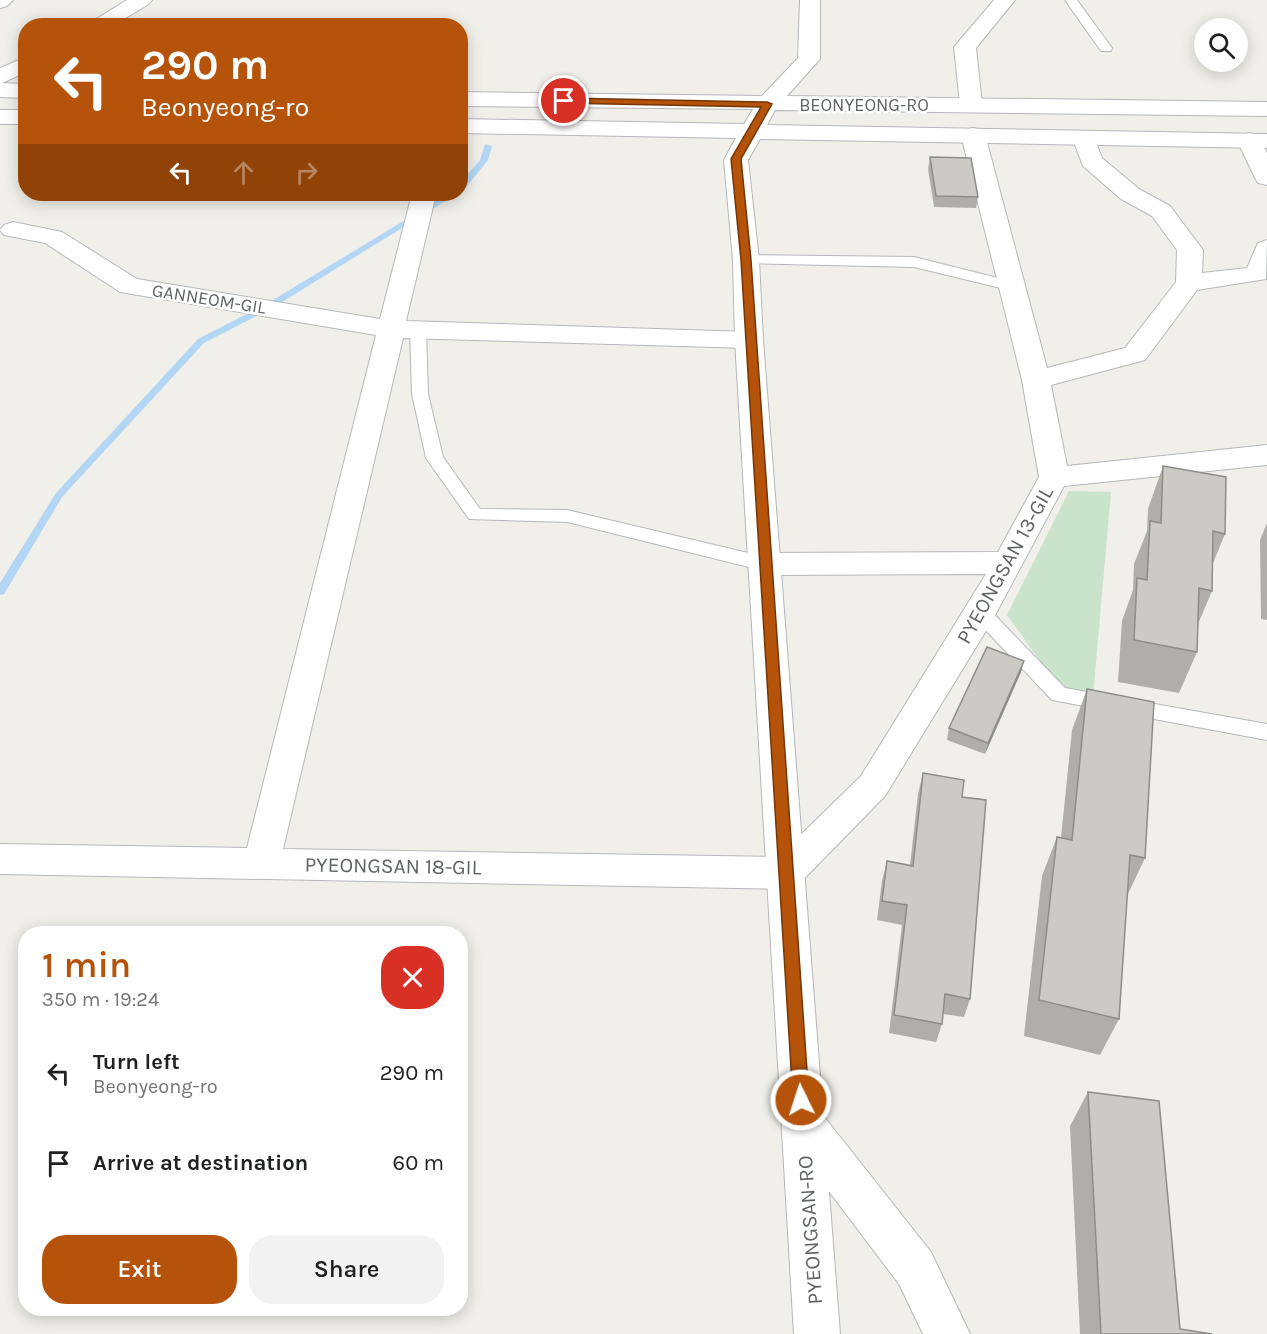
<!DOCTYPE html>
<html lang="en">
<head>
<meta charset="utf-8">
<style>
	:root { --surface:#fff; --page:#f2f2f2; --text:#202124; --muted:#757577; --accent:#b45309 }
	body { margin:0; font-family:Karla,sans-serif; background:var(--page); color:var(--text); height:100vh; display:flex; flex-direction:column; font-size:22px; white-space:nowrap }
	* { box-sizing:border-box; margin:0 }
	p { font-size:20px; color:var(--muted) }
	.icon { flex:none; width:33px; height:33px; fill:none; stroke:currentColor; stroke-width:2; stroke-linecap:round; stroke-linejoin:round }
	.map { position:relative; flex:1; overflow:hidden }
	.drawer { position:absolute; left:18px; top:926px; width:450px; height:390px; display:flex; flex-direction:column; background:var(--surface); border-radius:24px; box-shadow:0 3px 15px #0003 }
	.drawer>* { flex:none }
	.top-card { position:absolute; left:18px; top:18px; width:450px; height:183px; border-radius:24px; box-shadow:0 3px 15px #0003; background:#b45309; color:#fff; overflow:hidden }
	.fabs { position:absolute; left:1194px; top:18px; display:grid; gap:12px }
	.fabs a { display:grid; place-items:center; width:54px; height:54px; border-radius:50%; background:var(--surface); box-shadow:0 3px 15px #0003; font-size:30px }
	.pin { position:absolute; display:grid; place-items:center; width:51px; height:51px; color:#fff; margin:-26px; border:3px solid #fff; border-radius:50%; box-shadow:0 2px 6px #0007 }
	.me { position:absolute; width:66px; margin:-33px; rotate:356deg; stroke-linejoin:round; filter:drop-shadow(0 0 4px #0008) }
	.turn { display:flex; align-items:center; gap:21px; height:126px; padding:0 24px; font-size:27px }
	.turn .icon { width:78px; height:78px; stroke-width:2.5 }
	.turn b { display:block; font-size:42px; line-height:51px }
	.lanes { display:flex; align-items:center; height:57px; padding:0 24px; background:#0003; justify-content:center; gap:30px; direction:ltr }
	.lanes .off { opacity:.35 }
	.round { display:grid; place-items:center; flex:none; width:63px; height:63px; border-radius:24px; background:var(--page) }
	.summary { display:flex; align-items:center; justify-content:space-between; height:102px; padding:0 24px }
	h1 { font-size:36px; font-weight:600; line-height:45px; color:var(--accent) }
	.action { display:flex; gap:12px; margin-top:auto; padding:12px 24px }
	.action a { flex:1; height:69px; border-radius:24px; background:var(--accent); color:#fff; font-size:24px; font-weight:600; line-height:69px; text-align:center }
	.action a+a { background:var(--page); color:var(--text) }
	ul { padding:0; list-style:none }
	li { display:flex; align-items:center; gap:18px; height:90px; padding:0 24px }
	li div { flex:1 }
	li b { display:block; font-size:22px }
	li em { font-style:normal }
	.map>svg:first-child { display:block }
	.green { fill:#c9e4ca }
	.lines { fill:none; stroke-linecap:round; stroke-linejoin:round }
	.stream { fill:#b4d6f5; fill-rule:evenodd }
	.lane-casing { stroke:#b5b8bb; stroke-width:2 }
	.street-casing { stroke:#b5b8bb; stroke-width:2 }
	.secondary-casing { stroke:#b5b7bb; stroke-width:2 }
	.lane { fill:#fff; fill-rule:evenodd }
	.street { fill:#fff; fill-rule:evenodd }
	.secondary { fill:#fff; fill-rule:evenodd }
	.wall { fill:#afaea9 }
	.shaded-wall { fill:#8e8d8a }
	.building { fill:#cbcac5; stroke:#8e8d8a; stroke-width:1.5 }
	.route { fill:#b45309; stroke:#753606; stroke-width:1.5 }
	.labels { text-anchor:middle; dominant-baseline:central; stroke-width:5; stroke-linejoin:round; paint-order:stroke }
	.far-street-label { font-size:18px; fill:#606367; stroke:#fff }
	.street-label { font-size:21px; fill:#606367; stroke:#fff }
</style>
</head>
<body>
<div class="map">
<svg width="1267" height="1334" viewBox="0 0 1267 1334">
	<rect width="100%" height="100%" fill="#f0efe9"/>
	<polygon class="green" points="1069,491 1111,492 1093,696 1060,689 1007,615"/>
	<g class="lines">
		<g class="stream">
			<polygon points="485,144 492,146 488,160 463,191 460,191 460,183 480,160"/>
			<polygon points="448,194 457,194 274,307 204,343 62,497 4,594 0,595 0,583 56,493 198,339 268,303"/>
		</g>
		<defs>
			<g id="lane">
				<polygon points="1065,0 1077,0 1112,48 1111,51 1101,51"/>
				<polygon points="746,255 914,257 1018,283 1021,286 1013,291 914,267 741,263 738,260"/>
				<polygon points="418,325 426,330 428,394 443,457 480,509 567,510 765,557 772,559 774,564 772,569 765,571 567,522 469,519 426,458 412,394 410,330"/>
				<polygon points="981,606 988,608 1065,688 1267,724 1267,740 1052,700 974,618 972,613 974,608"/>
			</g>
			<g id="street">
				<polygon points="0,0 13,0 7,6 0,8"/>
				<polygon points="127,0 152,0 149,4 112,26 85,26"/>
				<polygon points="994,0 1015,0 976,48 982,104 979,109 963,109 960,104 954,47"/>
				<polygon points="26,57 26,72 0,84 0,68"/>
				<polygon points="973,128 981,130 985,135 1047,368 1125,348 1176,282 1177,250 1152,216 1121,199 1083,166 1072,137 1076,132 1092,132 1102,158 1139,189 1170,206 1203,250 1202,273 1247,268 1258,243 1267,240 1266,279 1197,290 1145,360 1051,385 1067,466 1267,445 1267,465 1064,486 992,621 885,796 799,884 786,889 0,874 0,844 247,848 376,335 120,292 45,243 4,235 0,230 4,225 13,222 62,232 137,279 380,319 412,194 436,194 406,321 749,332 759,334 763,340 759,346 749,348 403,338 283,849 778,857 861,776 986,574 765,575 754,572 749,564 754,556 765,553 998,552 1039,477 1022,380 961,135 965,130"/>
				<polygon points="1249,133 1257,135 1267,153 1267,185 1258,183 1255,178 1237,140 1241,135"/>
				<polygon points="803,1103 818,1109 931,1252 970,1334 923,1334 899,1284 788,1137 782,1123 788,1109"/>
			</g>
			<g id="secondary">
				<polygon points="800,0 820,0 820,59 787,96 1267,102 1267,116 775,110 767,125 1267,134 1267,148 760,139 748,160 759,260 763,340 840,1334 794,1334 735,340 733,260 724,160 736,138 460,133 460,119 744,124 753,109 460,106 460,92 762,96 798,58"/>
				<polygon points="0,83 26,84 26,98 0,97"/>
				<rect x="0" y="110" width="26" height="14"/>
			</g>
		</defs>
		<use href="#lane" class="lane-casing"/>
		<use href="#street" class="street-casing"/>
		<use href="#secondary" class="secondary-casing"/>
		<use href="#lane" class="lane"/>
		<use href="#street" class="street"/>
		<use href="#secondary" class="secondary"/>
	</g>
	<g class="wall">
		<polygon points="930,157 978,197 976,208 934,207 928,169"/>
		<polygon points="1163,466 1225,534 1213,563 1212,591 1198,624 1197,652 1179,693 1118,682 1122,621 1133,590 1134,564 1147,531 1148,509"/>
		<polygon points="1267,523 1267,620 1261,619 1260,540"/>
		<polygon points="1021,672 985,754 947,740 949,728"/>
		<polygon points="1087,689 1145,858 1127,896 1119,1019 1100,1055 1024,1036 1042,876 1057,837 1061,838 1072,730"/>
		<polygon points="923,773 962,797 970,999 964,1017 943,1014 942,1024 936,1042 889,1033 902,925 877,920 882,881 887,861 910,865 918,794"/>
		<polygon points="1088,1092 1180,1329 1212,1334 1080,1334 1070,1126"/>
	</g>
	<polygon class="shaded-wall" points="1024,661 1021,672 985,754 988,743"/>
	<g class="building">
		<polygon points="930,157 971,158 978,197 936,196"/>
		<polygon points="1163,466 1226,477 1225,534 1213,531 1212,591 1199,588 1197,652 1134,640 1137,578 1147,580 1150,521 1161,523"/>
		<polygon points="987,647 1024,661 988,743 949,728"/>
		<polygon points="1087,689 1154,702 1145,858 1130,855 1119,1019 1039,1000 1057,837 1072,840"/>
		<polygon points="923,773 964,780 962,797 986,800 970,999 945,994 942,1024 894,1015 907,905 882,901 887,861 913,866"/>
		<polygon points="1088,1092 1159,1101 1180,1329 1212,1334 1101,1334"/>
	</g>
	<polygon class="route" points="564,98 767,102 772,104 741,159 751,260 809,1100 807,1106 801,1108 795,1106 793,1100 741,260 731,159 761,107 560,103 559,101"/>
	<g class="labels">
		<g class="far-street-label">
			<text x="864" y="105">BEONYEONG-RO</text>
			<text transform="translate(209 299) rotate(9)">GANNEOM-GIL</text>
		</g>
		<g class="street-label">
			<text transform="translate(1005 565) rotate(-61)">PYEONGSAN 13-GIL</text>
			<text transform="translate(393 866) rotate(1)">PYEONGSAN 18-GIL</text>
			<text transform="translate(810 1230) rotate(-94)">PYEONGSAN-RO</text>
		</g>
	</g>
</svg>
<div class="fabs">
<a><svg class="icon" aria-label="search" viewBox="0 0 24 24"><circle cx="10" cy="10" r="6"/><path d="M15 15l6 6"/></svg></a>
</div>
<div class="pin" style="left:564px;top:101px;background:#d93025"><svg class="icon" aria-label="arrive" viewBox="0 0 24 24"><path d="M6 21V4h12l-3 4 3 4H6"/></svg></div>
<svg class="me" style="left:801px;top:1100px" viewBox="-20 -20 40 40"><circle r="17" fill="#b45309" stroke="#fff" stroke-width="3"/><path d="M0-11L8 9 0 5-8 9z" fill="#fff"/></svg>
<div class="top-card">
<div class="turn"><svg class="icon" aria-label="left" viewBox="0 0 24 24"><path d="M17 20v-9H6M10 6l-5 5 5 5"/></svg><div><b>290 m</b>Beonyeong-ro</div></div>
<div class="lanes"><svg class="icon" aria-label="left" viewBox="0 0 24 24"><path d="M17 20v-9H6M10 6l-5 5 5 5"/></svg><svg class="icon off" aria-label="ahead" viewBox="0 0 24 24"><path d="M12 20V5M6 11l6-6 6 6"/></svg><svg class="icon off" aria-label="right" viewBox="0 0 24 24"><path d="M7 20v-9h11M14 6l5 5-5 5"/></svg></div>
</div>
<section class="drawer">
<div class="summary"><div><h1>1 min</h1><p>350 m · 19:24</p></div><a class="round" style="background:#d93025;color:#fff"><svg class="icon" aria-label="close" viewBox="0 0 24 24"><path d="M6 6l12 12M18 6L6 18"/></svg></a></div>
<ul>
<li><svg class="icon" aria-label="left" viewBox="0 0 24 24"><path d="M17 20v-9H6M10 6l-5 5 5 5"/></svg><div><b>Turn left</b><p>Beonyeong-ro</p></div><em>290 m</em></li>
<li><svg class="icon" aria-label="arrive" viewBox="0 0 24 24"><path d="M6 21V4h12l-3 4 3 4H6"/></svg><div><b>Arrive at destination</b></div><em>60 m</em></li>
</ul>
<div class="action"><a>Exit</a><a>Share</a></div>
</section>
</div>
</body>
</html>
